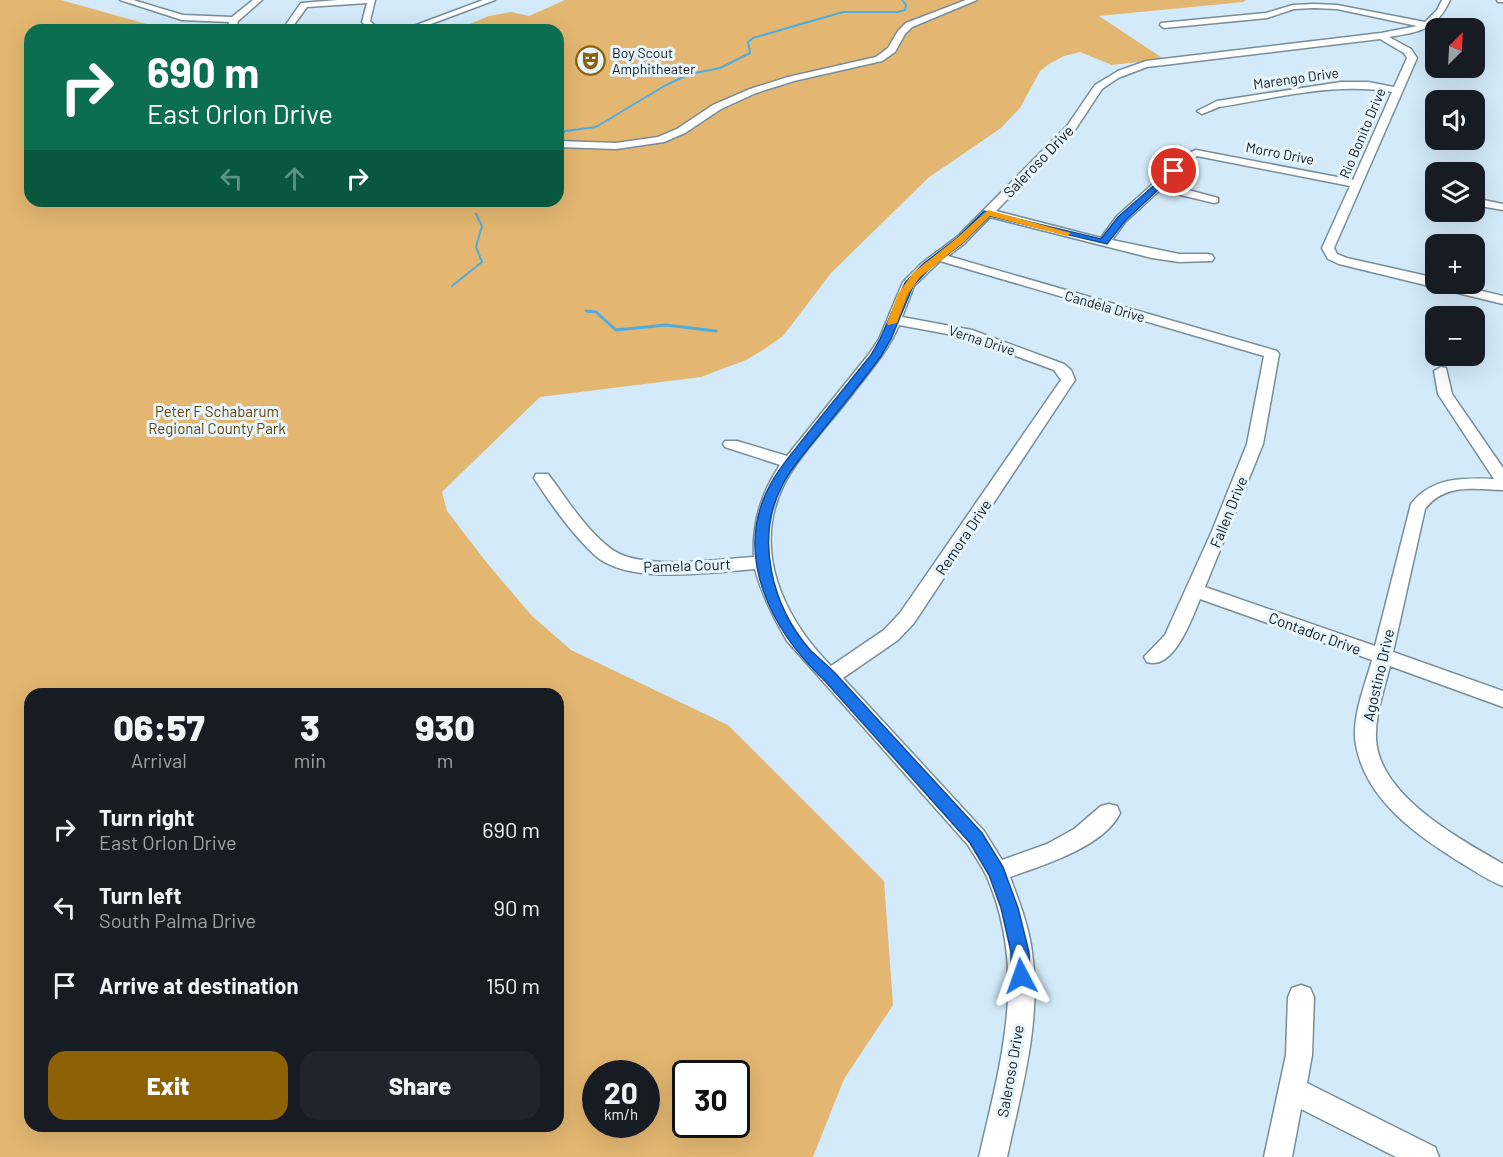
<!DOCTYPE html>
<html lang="en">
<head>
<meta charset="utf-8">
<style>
	:root { --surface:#171b24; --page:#20242c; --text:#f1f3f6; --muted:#9ea1a6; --accent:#8d6207 }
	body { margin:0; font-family:Barlow,sans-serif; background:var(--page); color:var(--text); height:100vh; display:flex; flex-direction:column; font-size:22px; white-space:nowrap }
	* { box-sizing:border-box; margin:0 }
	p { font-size:20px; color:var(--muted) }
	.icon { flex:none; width:33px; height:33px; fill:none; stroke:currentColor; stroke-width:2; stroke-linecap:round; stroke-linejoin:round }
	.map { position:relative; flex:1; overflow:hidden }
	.drawer { position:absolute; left:24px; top:688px; width:540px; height:444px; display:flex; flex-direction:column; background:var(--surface); border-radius:18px; box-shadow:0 6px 24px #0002 }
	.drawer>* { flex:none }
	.hud { position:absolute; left:24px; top:24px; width:540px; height:183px; border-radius:18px; box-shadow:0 6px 24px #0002; background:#0b6e4f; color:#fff; overflow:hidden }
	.needle { width:39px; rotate:24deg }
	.buttons { position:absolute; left:1425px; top:18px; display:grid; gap:12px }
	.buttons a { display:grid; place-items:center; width:60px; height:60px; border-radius:12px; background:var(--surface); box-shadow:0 6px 24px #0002; font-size:30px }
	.speed { position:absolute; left:582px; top:1060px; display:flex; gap:12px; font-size:30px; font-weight:700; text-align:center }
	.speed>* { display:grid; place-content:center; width:78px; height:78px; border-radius:50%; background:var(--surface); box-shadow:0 6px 24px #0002; line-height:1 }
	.speed small { font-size:15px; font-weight:400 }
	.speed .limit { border:3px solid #111; border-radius:9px; background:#fff; color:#111 }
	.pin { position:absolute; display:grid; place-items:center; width:51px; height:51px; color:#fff; margin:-26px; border:3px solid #fff; border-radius:50%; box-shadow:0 2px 6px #0007 }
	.me { position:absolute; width:66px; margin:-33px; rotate:356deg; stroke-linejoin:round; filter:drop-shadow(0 0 4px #0008) }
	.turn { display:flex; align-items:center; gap:21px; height:126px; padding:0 24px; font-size:27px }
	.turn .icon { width:78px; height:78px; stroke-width:2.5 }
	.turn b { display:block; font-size:42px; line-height:51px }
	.lanes { display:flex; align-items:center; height:57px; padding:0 24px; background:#0003; justify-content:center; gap:30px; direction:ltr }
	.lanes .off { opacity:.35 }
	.eta { display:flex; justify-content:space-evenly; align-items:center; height:102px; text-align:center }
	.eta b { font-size:36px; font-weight:800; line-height:42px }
	.action { display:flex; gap:12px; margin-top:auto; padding:12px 24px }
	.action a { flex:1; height:69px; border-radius:18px; background:var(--accent); color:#fff; font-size:24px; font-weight:800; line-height:69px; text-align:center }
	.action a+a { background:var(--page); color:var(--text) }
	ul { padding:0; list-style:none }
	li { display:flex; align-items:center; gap:18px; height:78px; padding:0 24px }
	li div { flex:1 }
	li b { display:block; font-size:22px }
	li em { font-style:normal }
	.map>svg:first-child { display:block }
	.green { fill:#e3b771; fill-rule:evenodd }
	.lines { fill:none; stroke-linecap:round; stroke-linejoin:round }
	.stream-far1 { stroke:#51acde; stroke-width:2 }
	.stream { stroke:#51acde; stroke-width:3 }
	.minor-casing { stroke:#778d9a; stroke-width:3 }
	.minor { fill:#fff; fill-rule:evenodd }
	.route { fill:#1a73e8; stroke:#114b97; stroke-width:1.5 }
	.slow { fill:#f59e0b }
	.labels { text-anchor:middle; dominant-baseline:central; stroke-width:6; stroke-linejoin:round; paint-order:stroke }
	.far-poi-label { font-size:14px; fill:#121a1f; stroke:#e7f5fe; text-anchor:start }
	.far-street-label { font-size:14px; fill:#121a1f; stroke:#e7f5fe }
	.street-label { font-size:15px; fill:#121a1f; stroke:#e7f5fe }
	.park-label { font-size:15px; fill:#694807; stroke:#e7f5fe }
</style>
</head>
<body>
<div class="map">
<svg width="1503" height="1157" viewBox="0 0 1503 1157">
	<rect width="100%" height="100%" fill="#d2eaf9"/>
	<path class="green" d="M0,0H61L168,30H30V201H558V30H455L489,16L511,12L529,16L565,0H1246L1243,2L1099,16L1164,59L1112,65L1080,52L1064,56L1049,64L1040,71L1020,108L1001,128L928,178L831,273L783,336L766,348L746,360L701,377L540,397L442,492L447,511L487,563L531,615L571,650L728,725L884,881L893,1005L844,1079L813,1157H0ZM30,694H558V1126H30ZM596,1074H646V1125H596ZM686,1074H736V1125H686Z"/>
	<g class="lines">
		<g class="stream-far1">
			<polyline points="558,141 565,131 596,127 666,85 690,74 720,68 750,53 748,42 753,38 843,12 898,12 905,10 906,5 902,0"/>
			<polyline points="452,286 482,262 476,247 482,226 476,214"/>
		</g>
		<polyline class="stream" points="586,311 596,312 616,330 666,325 716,331"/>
		<defs>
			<g id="minor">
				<polygon points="120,0 133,0 183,15 232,17 253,0 262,0 238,21 236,30 228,30 229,22 182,20"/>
				<polygon points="338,0 375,0 370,21 380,30 371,30 362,22 367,3 307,7 290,30 282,30 301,3"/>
				<polygon points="483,0 495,0 415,30 403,30"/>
				<polygon points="966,0 977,0 912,27 905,34 895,52 882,61 794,81 756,93 721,109 685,133 664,142 616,149 558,147 558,141 616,143 658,137 677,129 713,105 750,89 788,77 876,57 888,48 898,31 906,23"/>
				<path d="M1442,0H1450C1436,30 1420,32 1389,37L1411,49L1417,58L1334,248L1337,254L1347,258L1436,278V284H1453L1503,296V304L1339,264L1328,259L1322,248L1350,186L1197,156L1166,184L1218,198V202L1214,203L1160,190L1125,222L1112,240L1179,254H1208L1212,255L1214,258L1212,261L1179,262L1152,258L990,217L965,243L948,256L1277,351L1279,354L1263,444L1205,587L1375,646L1411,504C1432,477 1463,478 1494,479L1438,394L1434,371L1441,367L1446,368L1452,394L1503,468V490C1475,489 1444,483 1425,509L1393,652L1503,691V707L1390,666C1384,690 1375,715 1376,739C1379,796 1460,839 1503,864V886C1489,881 1476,872 1463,864C1419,837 1366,801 1356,745C1351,718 1365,686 1372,660L1200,599C1192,618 1174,671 1147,662L1144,657L1165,635L1212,531L1247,444L1264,356L940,261L914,286L902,317L972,330L1064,364L1071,370L1075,380L914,623L898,640L843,678L984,831L1002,860L1047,844L1074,829L1101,806L1109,804L1117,806L1120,813C1104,847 1043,865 1010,877C1019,901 1029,927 1032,952C1042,1021 1021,1091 1007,1157H979C1001,1062 1028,972 987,877C982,866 974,855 968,845L787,641C773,617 762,595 755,569C713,572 632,585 597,557C575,538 550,503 534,478L536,474H548C567,499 585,529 610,548C640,572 717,559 754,557C752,523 761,493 780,465L725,447L723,444L725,441H737L787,456L869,354L879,339L903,282L922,263L957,237L1067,126L1095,85L1118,71L1146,61L1381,33L1417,26L1337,9L1314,8L1294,9L1267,18L1164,28L1160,25L1161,23L1266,13L1293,5L1314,4L1337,5L1425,22L1437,10ZM1380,39L1404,53L1407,58L1394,87L1368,82H1341L1217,101L1197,111L1202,114L1219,107C1276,98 1335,82 1392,92L1353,180L1196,150L1186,154L1117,216L1101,238L996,211L1075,130L1102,89L1118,78L1147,67ZM899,325L964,337L1054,370L1061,380L900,613L884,630L831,666C784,618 751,551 784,484C799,455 832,421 853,393C870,371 888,351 899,325Z"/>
				<polygon points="1497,0 1503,0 1503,2 1498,2"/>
				<polygon points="1474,198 1503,204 1503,210 1474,205"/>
				<polygon points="1301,985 1310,988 1314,997 1312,1055 1307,1083 1435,1147 1439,1157 1396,1157 1301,1109 1292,1157 1264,1157 1286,1055 1288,997 1292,988"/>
			</g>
		</defs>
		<use href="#minor" class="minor-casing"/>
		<use href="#minor" class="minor"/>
	</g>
	<path class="route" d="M1174,168L1178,171L1177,172L1125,221L1107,244L990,216L964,242L930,268L913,286L891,339L881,356C860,385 837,412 815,440C804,454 791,468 783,484C754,538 772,607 811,651C819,658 827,665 835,673L982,833L1003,867L1018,908L1029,952L1030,976L1028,982L1021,985L1014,982L1011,976V952L1001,908L989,875L970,843L825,681C772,631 732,556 770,485C780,466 795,450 808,433C829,407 850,381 871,355L880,339L905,283L923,264L957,238L984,211L1101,239L1118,217Z"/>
	<polygon class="slow" points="988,210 1071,233 1067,236 990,216 964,242 920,277 908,294 897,323 888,325 887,323 898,294 913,273 957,238"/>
	<defs>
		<symbol id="theatre-ring" viewBox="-11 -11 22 22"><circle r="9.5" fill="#e7f5fe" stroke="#8d6207" stroke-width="1.5"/><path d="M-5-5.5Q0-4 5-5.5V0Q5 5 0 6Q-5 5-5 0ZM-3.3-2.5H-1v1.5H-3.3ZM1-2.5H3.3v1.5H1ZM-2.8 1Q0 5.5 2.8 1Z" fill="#8d6207"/></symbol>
	</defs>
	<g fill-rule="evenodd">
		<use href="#theatre-ring" x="574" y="44" width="33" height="33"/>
	</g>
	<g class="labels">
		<g class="far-poi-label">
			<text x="612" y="52">Boy Scout<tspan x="612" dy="16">Amphitheater</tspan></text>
		</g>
		<g class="far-street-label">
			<text transform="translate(1296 78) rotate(-8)">Marengo Drive</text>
			<text transform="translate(1362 133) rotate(-67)">Rio Bonito Drive</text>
			<text transform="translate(1280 153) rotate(11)">Morro Drive</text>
			<text transform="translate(1105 306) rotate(16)">Candela Drive</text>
			<text transform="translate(982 340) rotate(18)">Verna Drive</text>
		</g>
		<g class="street-label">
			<text transform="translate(1038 161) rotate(-46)">Saleroso Drive</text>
			<text transform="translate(1228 512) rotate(-68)">Fallen Drive</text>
			<text transform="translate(963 537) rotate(-56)">Remora Drive</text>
			<text transform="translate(687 565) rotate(-2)">Pamela Court</text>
			<text transform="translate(1315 633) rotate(20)">Contador Drive</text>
			<text transform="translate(1378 675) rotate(-77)">Agostino Drive</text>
			<text transform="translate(1010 1071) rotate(-80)">Saleroso Drive</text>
		</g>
		<g class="park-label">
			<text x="217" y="411">Peter F Schabarum<tspan x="217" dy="17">Regional County Park</tspan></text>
		</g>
	</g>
</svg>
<div class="buttons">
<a><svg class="needle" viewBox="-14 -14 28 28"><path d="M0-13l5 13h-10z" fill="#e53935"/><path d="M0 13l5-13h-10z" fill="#9ea1a6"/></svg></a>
<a><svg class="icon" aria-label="sound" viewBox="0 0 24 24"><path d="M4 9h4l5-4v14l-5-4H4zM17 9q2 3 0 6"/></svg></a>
<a><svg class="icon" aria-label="layers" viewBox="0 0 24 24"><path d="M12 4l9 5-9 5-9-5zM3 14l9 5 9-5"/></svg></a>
<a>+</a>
<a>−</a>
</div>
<div class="speed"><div>20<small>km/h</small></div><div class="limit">30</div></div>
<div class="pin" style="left:1174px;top:171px;background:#d93025"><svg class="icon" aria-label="arrive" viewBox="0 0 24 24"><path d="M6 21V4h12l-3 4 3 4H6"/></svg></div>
<svg class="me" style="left:1021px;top:976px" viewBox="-20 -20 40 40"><path d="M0-17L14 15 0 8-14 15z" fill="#1a73e8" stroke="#fff" stroke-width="4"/></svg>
<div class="hud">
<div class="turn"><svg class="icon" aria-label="right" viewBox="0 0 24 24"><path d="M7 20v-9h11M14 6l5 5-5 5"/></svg><div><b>690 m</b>East Orlon Drive</div></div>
<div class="lanes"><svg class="icon off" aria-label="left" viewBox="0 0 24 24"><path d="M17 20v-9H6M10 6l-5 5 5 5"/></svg><svg class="icon off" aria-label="ahead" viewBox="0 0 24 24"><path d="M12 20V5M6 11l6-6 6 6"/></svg><svg class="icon" aria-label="right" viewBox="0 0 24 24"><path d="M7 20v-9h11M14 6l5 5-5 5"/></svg></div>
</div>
<section class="drawer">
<div class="eta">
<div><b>06:57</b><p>Arrival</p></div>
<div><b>3</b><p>min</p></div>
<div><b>930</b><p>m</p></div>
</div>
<ul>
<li><svg class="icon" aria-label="right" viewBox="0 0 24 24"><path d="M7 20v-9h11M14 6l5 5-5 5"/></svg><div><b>Turn right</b><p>East Orlon Drive</p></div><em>690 m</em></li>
<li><svg class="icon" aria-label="left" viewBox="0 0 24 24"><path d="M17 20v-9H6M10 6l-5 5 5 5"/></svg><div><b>Turn left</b><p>South Palma Drive</p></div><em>90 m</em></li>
<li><svg class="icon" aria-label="arrive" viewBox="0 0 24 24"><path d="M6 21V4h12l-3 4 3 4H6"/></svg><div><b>Arrive at destination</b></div><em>150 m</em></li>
</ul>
<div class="action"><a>Exit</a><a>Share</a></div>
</section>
</div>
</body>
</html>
